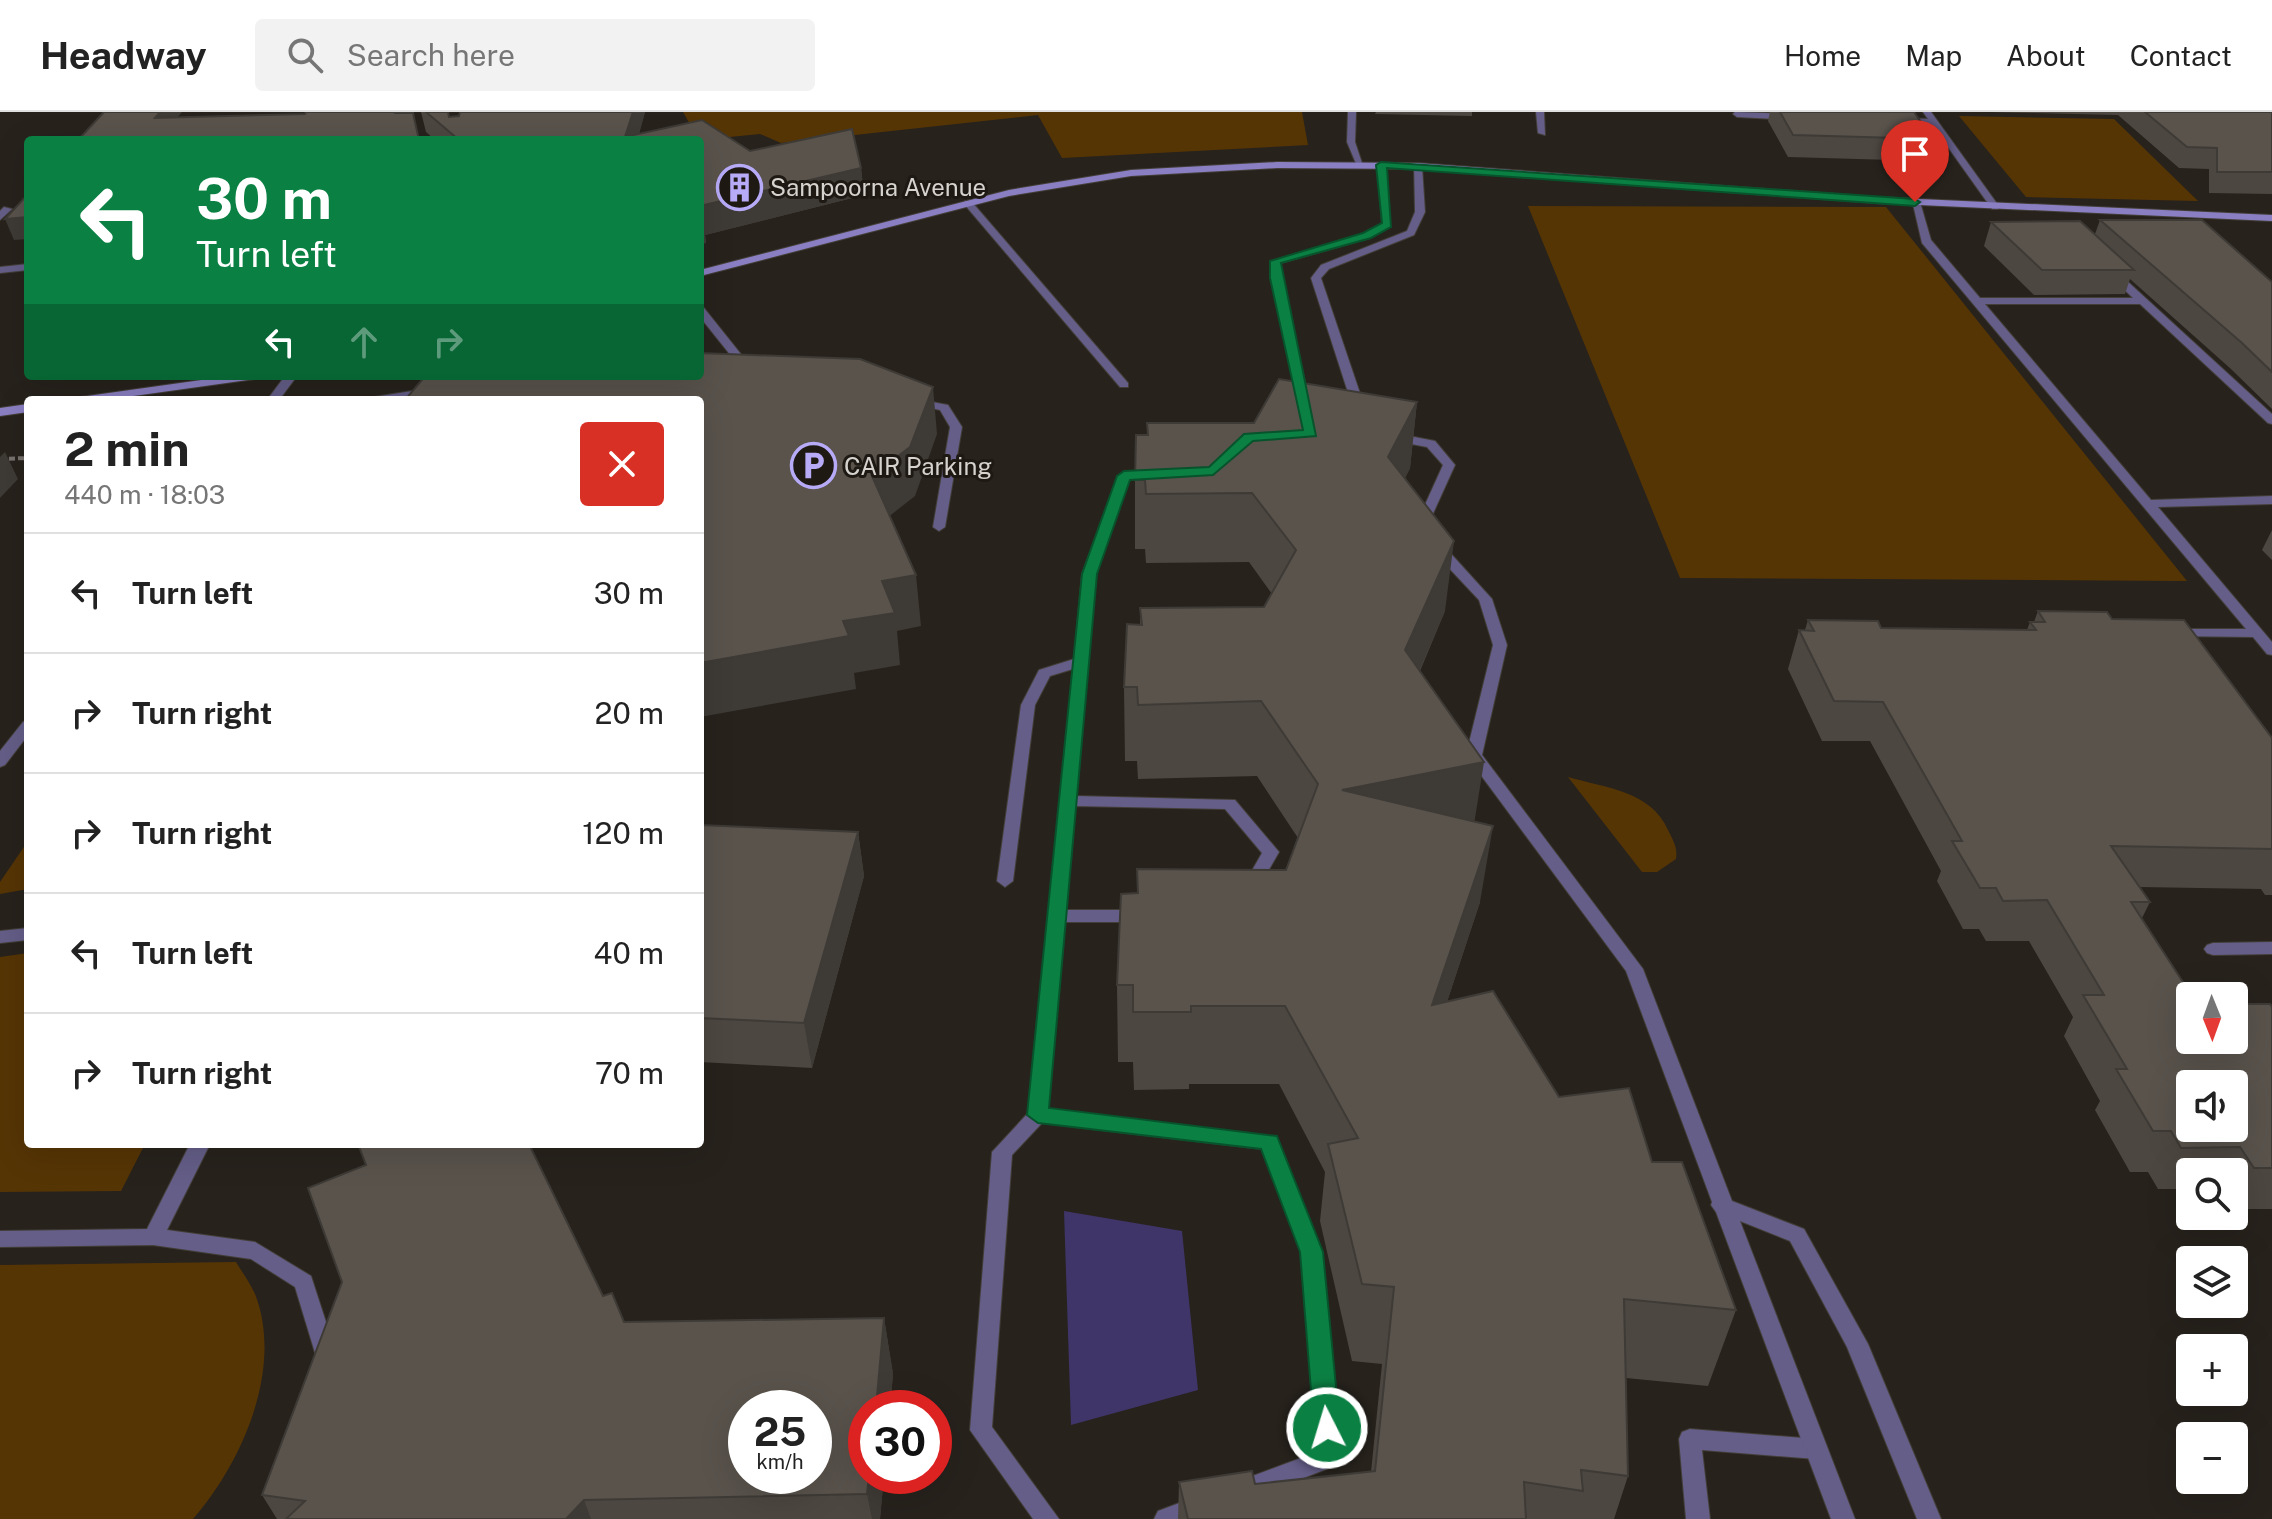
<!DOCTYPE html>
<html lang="en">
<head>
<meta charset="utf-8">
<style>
	:root { --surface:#fff; --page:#f2f2f2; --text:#222; --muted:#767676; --line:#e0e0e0 }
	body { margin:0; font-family:"Public Sans",sans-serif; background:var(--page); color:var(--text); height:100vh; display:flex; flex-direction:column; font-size:30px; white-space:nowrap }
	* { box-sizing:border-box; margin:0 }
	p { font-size:26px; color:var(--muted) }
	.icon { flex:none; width:44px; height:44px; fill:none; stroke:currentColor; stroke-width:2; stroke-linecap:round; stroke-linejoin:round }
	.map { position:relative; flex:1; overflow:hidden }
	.sheet { position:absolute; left:24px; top:284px; width:680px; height:752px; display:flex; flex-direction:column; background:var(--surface); border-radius:8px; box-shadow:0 8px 32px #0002 }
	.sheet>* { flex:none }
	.top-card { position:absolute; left:24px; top:24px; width:680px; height:244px; border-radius:8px; box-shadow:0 8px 32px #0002; background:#0b8043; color:#fff; overflow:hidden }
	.needle { width:52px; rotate:179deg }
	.controls { position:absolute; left:2176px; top:870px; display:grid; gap:16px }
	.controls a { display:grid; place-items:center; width:72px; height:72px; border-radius:8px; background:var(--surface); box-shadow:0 8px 32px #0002; font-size:40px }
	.speed { position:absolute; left:728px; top:1278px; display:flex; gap:16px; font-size:40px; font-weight:700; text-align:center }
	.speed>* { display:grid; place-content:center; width:104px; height:104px; border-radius:50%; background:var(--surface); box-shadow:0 8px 32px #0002; line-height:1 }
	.speed small { font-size:20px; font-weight:400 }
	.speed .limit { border:12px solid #d22; background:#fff; color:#111 }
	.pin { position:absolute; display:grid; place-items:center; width:68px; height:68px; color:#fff; margin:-82px -34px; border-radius:50% 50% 50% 0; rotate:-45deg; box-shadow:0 0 8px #0007 }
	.pin .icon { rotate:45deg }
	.me { position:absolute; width:88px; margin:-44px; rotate:355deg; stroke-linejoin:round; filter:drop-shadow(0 0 6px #0008) }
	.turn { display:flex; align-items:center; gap:28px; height:168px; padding:0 40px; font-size:36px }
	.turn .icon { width:104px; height:104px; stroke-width:2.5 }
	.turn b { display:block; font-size:56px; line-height:68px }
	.lanes { display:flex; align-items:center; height:76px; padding:0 40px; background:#0003; justify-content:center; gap:40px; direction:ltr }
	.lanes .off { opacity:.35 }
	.round { display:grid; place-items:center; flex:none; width:84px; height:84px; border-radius:8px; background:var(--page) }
	.overview { display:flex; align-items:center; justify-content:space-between; height:136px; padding:0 40px }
	h1 { font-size:48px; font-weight:700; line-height:60px }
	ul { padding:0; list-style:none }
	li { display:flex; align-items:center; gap:24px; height:120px; padding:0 40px; border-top:2px solid var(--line) }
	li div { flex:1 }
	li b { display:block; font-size:30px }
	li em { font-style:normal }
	header { display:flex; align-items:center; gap:48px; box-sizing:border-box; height:112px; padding:0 40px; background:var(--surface); border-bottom:2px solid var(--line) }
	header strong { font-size:38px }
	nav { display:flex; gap:44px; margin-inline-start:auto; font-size:28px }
	.search { width:560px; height:72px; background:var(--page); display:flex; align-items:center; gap:20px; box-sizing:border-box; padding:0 28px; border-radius:8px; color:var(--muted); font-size:30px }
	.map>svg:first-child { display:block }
	.green { fill:#563505 }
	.water { fill:#3f3569 }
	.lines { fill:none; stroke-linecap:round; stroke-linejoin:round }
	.service-casing { stroke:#433e38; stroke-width:2 }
	.minor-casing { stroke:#433e38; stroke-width:2 }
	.secondary-casing { stroke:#433e38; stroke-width:2 }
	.path { stroke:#77726d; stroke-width:4; stroke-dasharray:6 3; stroke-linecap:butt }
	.service { fill:#645e88; fill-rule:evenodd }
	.minor { fill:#645e88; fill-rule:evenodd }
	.secondary { fill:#8a7fc2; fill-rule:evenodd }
	.wall { fill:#4d4741 }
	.shaded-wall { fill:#3e3a35 }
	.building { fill:#59534c; stroke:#3e3a35; stroke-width:2; fill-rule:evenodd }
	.route { fill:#0b8043; stroke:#07532c; stroke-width:2 }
	.labels { text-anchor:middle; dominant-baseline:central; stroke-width:6; stroke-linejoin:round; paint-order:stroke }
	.far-poi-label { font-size:24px; fill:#d6d2ce; stroke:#1e1913; text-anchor:start }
</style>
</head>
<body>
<header>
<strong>Headway</strong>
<div class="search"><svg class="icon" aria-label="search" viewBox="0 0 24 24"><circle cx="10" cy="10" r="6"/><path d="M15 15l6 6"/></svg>Search here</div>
<nav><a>Home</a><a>Map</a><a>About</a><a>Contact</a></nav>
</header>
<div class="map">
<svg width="2272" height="1407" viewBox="0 0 2272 1407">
	<rect width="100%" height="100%" fill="#27221c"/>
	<g class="green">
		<polygon points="683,0 1302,0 1308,33 1062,46 1038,3 781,31 760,22 699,28"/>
		<polygon points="1959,4 2114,7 2198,89 2026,85"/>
		<polygon points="1528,94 1886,95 2187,469 1680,466"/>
		<path d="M1568,665C1606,676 1651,679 1668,718C1673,728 1678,736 1676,747L1657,760H1642Z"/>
		<polygon points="28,729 28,777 0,782 0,770"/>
		<polygon points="28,841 28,1032 145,1032 121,1079 0,1080 0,845"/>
		<path d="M236,1150C242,1160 250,1171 255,1182C284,1256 242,1351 193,1407H0V1153Z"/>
	</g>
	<polygon class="water" points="1064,1099 1182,1119 1198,1278 1071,1313"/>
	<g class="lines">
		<defs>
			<g id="service">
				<polygon points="1735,0 1792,2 1796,5 1792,8 1737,5 1733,2"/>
				<polygon points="1899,6 1933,7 1937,10 1933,13 1896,11 1896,7"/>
				<polygon points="1912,88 1920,90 1931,128 1980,186 2133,186 2106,160 2115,158 2272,302 2272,312 2268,311 2140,192 1985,192 2151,388 2272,384 2272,392 2158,395 2272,530 2272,543 2267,542 2253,525 2169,524 2167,521 2169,518 2174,517 2246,517 1922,131"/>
				<polygon points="700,195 704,196 752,256 752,260 744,260 700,205"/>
				<polygon points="285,264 297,264 279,288 267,288"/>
				<polygon points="431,276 435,277 435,281 396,288 368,288 374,285"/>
				<polygon points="916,287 948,293 962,315 945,415 939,419 933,415 950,315 940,298 912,292 912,288"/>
				<polygon points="28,608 28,623 5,653 0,655 0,639 23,610"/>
				<polygon points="28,816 28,828 0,831 0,819"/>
				<polygon points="2272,830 2272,842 2213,843 2207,841 2204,837 2207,833 2213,831"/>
				<polygon points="190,1032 210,1032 167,1118 255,1130 311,1164 338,1247 335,1254 327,1257 319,1254 295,1175 251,1147 153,1133 0,1135 0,1119 147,1117"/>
				<polygon points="1690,1317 1816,1327 1824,1330 1827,1337 1824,1344 1816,1347 1702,1338 1710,1407 1686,1407 1679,1327 1682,1320"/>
			</g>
			<g id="minor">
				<polygon points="1348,0 1356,0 1355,30 1363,54 1357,54 1347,30"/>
				<polygon points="1536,0 1544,0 1545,23 1538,21"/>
				<polygon points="1923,0 1931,0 1998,93 1998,97 1992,97"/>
				<polygon points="1378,51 1386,53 1390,115 1370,126 1281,151 1281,166 1310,292 1300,294 1271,166 1271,149 1364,122 1382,112"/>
				<polygon points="1414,52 1422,54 1425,100 1414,123 1329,157 1321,166 1366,299 1360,303 1354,299 1311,166 1321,153 1407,119 1415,100"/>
				<polygon points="965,89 971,89 1128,271 1128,275 1120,275 965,93"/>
				<polygon points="4,95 12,97 0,108 0,99"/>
				<polygon points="28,152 28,158 0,161 0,155"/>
				<polygon points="1394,321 1435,329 1455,353 1431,406 1435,415 1434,418 1424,418 1419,406 1443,353 1427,335 1390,328 1390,322"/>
				<polygon points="1157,358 1163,362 1161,365 1129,367 1096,462 1076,684 1235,688 1279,740 1256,780 1250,782 1242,776 1262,741 1225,697 1075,694 1066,798 1139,798 1148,804 1139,810 1065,810 1048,997 1276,1025 1322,1140 1340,1346 1337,1353 1239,1391 1231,1388 1227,1380 1231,1372 1317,1340 1302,1140 1262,1037 1042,1011 1012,1043 992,1315 1059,1407 1033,1407 970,1318 992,1040 1029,1000 1073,557 1050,564 1035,593 1013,769 1005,775 997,769 1021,593 1039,558 1074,547 1082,462 1118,364 1124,360"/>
				<polygon points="1438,432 1443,433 1492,487 1507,533 1482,643 1643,857 1732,1089 1804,1117 1868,1232 1941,1407 1917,1407 1847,1235 1790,1129 1740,1109 1855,1407 1831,1407 1716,1100 1711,1093 1712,1090 1626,859 1466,643 1493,533 1479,488 1433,439 1433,433"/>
				<polygon points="1198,1384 1206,1387 1210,1395 1206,1403 1195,1407 1154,1407 1158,1399"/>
			</g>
			<g id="secondary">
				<polygon points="1277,50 1417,51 1876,85 2272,103 2272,109 1876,91 1417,57 1277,56 1131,64 1009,84 700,164 700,158 1009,78 1131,58"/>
				<polygon points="230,264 261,264 255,267 105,288 74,288 80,285"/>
				<polygon points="28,292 28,300 0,304 0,296"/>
			</g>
		</defs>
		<use href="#service" class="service-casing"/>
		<use href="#minor" class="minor-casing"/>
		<use href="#secondary" class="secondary-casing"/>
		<polyline class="path" points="0,347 28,346"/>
		<use href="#service" class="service"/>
		<use href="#minor" class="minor"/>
		<use href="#secondary" class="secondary"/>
	</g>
	<g class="wall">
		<polygon points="421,0 448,0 449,5 459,4 460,0 645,0 639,22 702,8 750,39 852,17 861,56 864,83 705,123 706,131 700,132 700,28 435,28 426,20"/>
		<polygon points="1376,0 1472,0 1472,4 1375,2"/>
		<polygon points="1770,0 1914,0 1933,27 1927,49 1788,45 1768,9"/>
		<polygon points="1990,0 2272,0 2272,82 2209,81 2209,57 2179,56 2118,3"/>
		<polygon points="2100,108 2272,170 2272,297 2231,257 2130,167 2125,182 2034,183 1984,134 1991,110 2095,122"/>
		<polygon points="1417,290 1410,356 1405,366 1445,499 1420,559 1474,710 1480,790 1447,890 1559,985 1652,1050 1736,1198 1708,1274 1626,1266 1628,1364 1614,1407 1178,1407 1179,1370 1255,1372 1371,1360 1382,1252 1352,1249 1320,1109 1325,1060 1279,972 1189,972 1189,977 1134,978 1133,950 1118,950 1117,873 1137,781 1137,757 1286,758 1298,726 1257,664 1138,667 1137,649 1125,649 1124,575 1140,513 1140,496 1264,495 1272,482 1249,450 1146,451 1145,437 1135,437 1135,368 1147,323 1147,311 1254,311"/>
		<polygon points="2272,418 2272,448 2262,438"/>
		<polygon points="2038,499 2112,507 2272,626 2272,783 2265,783 2261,777 2139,775 2150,790 2142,806 2192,884 2243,892 2272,895 2272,1097 2234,1097 2234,1060 2190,1060 2190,1077 2158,1077 2148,1060 2130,1060 2095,998 2100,989 2064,924 2073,905 2029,829 1986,829 1979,817 1963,817 1937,769 1941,759 1870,629 1822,629 1788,557 1799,518 1805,518 1808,508 1881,516 2027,518 2030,510 2034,510"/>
		<polygon points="700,713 858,720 864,764 812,956 700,950"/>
		<polygon points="342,1170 603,1184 624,1210 884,1206 893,1262 880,1407 277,1407 262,1383"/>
	</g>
	<g class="shaded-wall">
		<polygon points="160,0 182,0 161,25 155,6"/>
		<polygon points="633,0 645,0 637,28 625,25"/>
		<polygon points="861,56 864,83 705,123 706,131 700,132 700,94"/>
		<polygon points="28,105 28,127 14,128 5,107"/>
		<polygon points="933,275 937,322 915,384 878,413 872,364"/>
		<polygon points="1417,290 1410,356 1381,413 1388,345"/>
		<polygon points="5,340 18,367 0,386 0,345"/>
		<polygon points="1454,429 1445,499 1397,611 1405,538"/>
		<polygon points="916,463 921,514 897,519 900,553 854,561 856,577 700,605 700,551 843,509 882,469"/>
		<polygon points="1484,650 1472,725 1342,678"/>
		<polygon points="1493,714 1480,790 1420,971 1432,893"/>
		<polygon points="858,720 864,764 812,956 804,911"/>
		<polygon points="884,1206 893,1262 890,1296 876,1296"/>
		<polygon points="869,1364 884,1364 880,1407 872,1407 867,1382"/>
		<polygon points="584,1388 591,1407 566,1407"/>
	</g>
	<g class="building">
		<polygon points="104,0 160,0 155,6 305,2 306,0 397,0 396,1 413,1 419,28 78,28"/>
		<polygon points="426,0 448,0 449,5 459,4 460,0 633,0 625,25 702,8 750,39 852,17 861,56 700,94 700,28 459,28"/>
		<polygon points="1780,0 1914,0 1933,27 1793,23"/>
		<polygon points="2145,0 2272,0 2272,60 2217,60 2217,36 2187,35"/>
		<polygon points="28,82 28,105 5,107"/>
		<polygon points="2100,108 2202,108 2272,170 2272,260 2242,231"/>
		<polygon points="2080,109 2134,158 2042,158 1991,110"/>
		<polygon points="700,241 860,247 933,275 910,335 872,364 916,463 882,469 895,501 843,509 849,524 700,551 700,288 405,288 425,264 700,264"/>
		<polygon points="1279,267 1417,290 1388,345 1454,429 1405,538 1484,650 1342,678 1493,714 1432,893 1493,879 1559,985 1629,976 1652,1050 1682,1050 1736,1198 1624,1187 1628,1364 1581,1358 1583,1379 1524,1370 1526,1407 1188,1407 1179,1370 1252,1359 1255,1372 1375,1359 1394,1175 1362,1172 1328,1032 1358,1026 1285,894 1191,894 1191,900 1133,900 1133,873 1117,873 1121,782 1138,781 1137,757 1286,758 1318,672 1261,589 1138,593 1137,575 1124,575 1127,512 1142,513 1140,496 1264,495 1296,438 1252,381 1146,382 1145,368 1135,368 1136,323 1148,323 1147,311 1254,311"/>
		<path d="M2038,499L2107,500L2112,507L2184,508L2272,626V737L2111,734L2150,790H2131L2192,884H2190V928H2234V884H2195L2237,883L2243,892H2270L2272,895V1056H2254L2240,1035L2181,1036L2171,1019H2153L2116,957H2127L2083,883H2104L2047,788L2003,789L1996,776H1980L1952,729H1962L1883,590L1834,589L1799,518L1814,519L1808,508L1878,509L1881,516L2036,518L2030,510H2045ZM2190,972H2234V1016H2190Z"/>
		<polygon points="700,713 858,720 804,911 700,906"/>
		<path d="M358,1032H529L603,1184L612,1181L624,1210L884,1206L876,1296H866V1364H869L867,1382L584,1388L566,1407H286L305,1389L262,1383L342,1170L308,1076L366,1053ZM746,1296H814V1364H746Z"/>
	</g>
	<polygon class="route" points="1381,50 1915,87 1920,90 1915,94 1387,56 1391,115 1371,126 1281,151 1316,324 1253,329 1213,363 1130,368 1097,462 1049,996 1277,1024 1323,1140 1340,1316 1336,1324 1327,1328 1318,1324 1314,1316 1300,1140 1261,1037 1038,1011 1027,1003 1082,462 1117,364 1124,359 1209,355 1244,322 1303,318 1270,166 1270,149 1363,121 1382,111 1376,53"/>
	<defs>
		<symbol id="building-ring" viewBox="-11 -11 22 22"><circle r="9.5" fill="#1e1913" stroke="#b7abf8" stroke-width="1.5"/><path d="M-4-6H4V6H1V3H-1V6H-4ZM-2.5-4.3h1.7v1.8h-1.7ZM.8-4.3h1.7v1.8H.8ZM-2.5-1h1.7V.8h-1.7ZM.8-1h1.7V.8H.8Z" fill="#b7abf8"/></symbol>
		<symbol id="parking-ring" viewBox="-11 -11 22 22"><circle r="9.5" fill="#1e1913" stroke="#b7abf8" stroke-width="1.5"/><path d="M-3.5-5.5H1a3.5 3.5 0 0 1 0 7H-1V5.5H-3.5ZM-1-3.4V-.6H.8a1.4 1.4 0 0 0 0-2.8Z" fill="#b7abf8"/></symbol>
	</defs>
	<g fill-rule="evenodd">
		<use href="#building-ring" x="714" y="50" width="51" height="51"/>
		<use href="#parking-ring" x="788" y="328" width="51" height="51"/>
	</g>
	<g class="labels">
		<g class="far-poi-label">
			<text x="770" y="75">Sampoorna Avenue</text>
			<text x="844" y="354">CAIR Parking</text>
		</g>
	</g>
</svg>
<div class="controls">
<a><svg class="needle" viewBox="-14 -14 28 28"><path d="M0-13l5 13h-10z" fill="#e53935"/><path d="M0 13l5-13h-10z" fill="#767676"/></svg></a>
<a><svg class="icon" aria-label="sound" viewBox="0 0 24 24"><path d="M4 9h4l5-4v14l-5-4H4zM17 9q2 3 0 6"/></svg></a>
<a><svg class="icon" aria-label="search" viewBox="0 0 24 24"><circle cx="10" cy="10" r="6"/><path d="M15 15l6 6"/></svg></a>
<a><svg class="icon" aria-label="layers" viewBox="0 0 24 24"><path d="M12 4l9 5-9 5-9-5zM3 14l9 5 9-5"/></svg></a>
<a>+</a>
<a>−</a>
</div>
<div class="speed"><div>25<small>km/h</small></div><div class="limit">30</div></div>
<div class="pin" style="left:1915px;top:90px;background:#d93025"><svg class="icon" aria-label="arrive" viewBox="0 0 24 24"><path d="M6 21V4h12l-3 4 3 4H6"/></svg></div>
<svg class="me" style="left:1327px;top:1316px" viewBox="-20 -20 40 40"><circle r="17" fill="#0b8043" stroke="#fff" stroke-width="3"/><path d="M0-11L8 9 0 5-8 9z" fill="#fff"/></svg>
<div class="top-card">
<div class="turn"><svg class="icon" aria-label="left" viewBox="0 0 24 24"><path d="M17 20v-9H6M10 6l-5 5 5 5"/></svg><div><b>30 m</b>Turn left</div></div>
<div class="lanes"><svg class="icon" aria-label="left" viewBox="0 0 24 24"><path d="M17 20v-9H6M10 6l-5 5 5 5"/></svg><svg class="icon off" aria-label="ahead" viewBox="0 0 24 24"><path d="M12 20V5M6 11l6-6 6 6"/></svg><svg class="icon off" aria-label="right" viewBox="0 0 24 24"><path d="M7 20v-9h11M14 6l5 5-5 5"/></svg></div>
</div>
<section class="sheet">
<div class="overview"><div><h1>2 min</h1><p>440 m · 18:03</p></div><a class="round" style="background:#d93025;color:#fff"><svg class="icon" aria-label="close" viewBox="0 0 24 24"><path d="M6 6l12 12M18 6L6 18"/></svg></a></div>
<ul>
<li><svg class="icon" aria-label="left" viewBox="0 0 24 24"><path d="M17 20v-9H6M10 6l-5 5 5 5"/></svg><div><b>Turn left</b></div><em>30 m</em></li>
<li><svg class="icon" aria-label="right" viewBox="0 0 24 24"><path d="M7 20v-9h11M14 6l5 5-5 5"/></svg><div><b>Turn right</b></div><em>20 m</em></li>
<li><svg class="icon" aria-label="right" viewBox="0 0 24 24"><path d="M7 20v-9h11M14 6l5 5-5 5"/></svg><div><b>Turn right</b></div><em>120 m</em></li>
<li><svg class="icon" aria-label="left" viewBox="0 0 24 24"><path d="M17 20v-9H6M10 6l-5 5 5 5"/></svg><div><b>Turn left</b></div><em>40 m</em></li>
<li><svg class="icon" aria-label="right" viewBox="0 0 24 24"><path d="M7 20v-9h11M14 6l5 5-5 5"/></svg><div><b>Turn right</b></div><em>70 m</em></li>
</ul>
</section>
</div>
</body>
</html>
